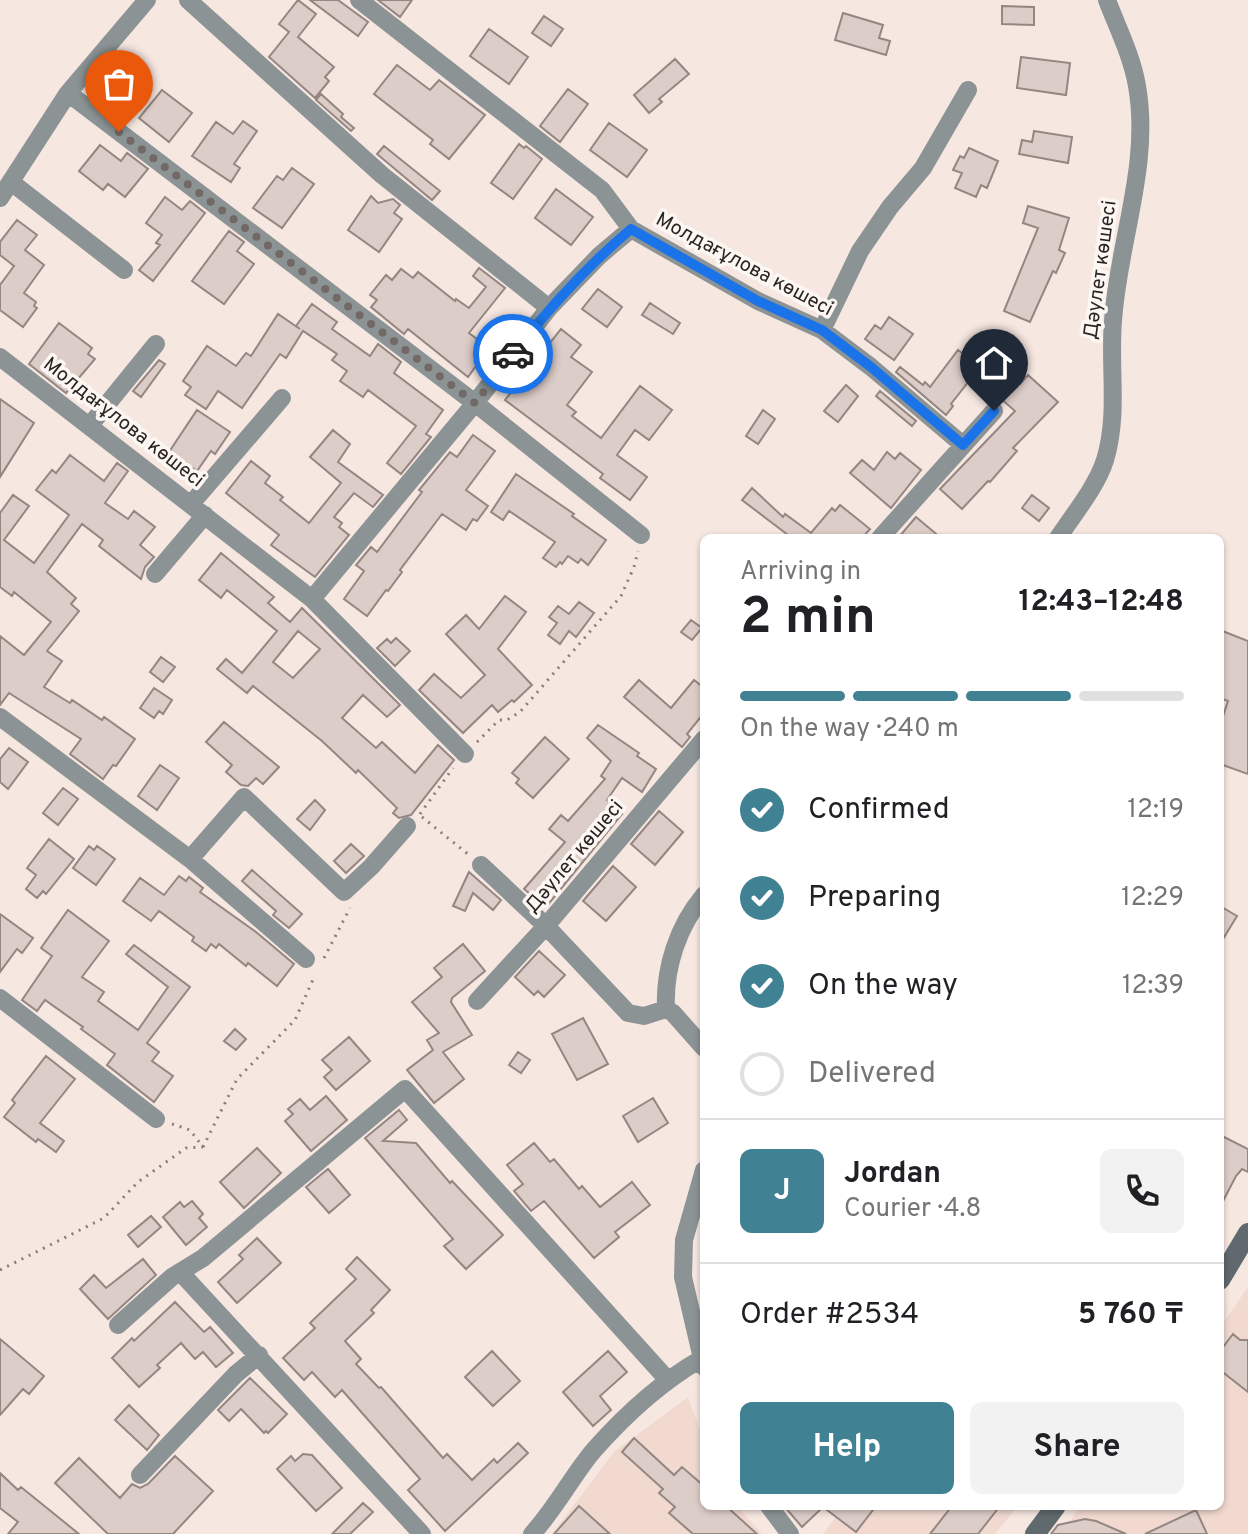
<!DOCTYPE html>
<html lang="en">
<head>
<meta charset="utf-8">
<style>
	:root { --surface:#fff; --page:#f2f2f2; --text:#202124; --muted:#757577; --line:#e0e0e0; --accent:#408194 }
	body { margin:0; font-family:Overpass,sans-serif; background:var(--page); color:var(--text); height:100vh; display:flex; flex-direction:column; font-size:30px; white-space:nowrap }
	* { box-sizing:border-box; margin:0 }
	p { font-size:26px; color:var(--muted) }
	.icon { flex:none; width:44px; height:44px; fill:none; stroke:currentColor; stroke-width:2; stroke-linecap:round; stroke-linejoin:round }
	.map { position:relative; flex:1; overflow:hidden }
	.drawer { position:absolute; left:700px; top:534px; width:524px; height:976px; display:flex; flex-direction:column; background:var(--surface); border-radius:12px; box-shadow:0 2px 6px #0004 }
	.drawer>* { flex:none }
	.pin { position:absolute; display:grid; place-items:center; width:68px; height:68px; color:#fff; margin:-82px -34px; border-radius:50% 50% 50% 0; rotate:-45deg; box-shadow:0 0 8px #0007 }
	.pin .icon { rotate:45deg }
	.courier { position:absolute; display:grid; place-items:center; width:80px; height:80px; margin:-40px; border:6px solid #1a73e8; border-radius:50%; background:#fff; color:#222; box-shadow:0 2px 10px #0007 }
	.summary em { font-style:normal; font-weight:700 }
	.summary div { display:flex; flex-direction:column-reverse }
	.summary { display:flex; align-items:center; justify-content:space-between; height:136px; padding:0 40px }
	h1 { font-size:52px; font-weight:700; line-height:60px }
	.bar { display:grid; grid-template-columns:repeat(4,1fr); gap:12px 8px; align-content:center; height:96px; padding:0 40px }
	.bar i { height:10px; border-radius:6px; background:var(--line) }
	.bar .current { background:var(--accent) }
	.bar p { grid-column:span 4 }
	.line { display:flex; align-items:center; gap:20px; padding:0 40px; border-top:2px solid var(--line) }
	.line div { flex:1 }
	.round { display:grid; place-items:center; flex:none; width:84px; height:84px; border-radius:12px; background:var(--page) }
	ol { padding:0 40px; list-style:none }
	li { display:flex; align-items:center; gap:24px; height:88px }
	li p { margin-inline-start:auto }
	li .icon { padding:8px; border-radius:50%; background:var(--accent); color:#fff; stroke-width:4 }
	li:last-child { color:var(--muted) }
	li i { width:44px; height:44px; border:4px solid var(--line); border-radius:50% }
	.cta { display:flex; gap:16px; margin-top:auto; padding:16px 40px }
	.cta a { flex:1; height:92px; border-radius:12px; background:var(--accent); color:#fff; font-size:32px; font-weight:700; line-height:92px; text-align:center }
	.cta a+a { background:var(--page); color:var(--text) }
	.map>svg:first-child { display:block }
	.built { fill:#f1d9d0 }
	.building { fill:#ddcdc8; stroke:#948681; stroke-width:2; fill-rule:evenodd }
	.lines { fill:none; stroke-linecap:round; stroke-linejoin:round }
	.path { stroke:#887d79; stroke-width:3; stroke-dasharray:2 6; stroke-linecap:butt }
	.minor { stroke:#8c9395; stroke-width:18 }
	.secondary { stroke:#60696d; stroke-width:20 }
	.done { stroke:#726865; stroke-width:8; stroke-dasharray:0 14.4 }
	.route { stroke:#1a73e8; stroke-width:10 }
	.labels { text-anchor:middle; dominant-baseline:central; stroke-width:7; stroke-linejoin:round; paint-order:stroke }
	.street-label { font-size:20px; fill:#2a2422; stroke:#fdf7f4 }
</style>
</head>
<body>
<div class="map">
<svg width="1248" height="1534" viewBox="0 0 1248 1534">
	<rect width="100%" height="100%" fill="#f7e7e1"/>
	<!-- built -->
	<path class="built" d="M1248 1287V1534H1060L1081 1506H1220V1327Z
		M688 1397 704 1441V1506H737L762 1534H552L614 1452Z
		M844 1506H1018L995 1534H823Z"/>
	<!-- building -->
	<path class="building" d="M298 0 316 14 298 37 334 67 325 77 329 81 315 98 269 57 289 32 279 24Z
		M310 0H338L368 22 358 36Z
		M378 0H412L400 17Z
		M1002 6 1034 7V25L1002 24Z
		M843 13 883 25 879 38 890 41 886 55 835 40Z
		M544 16 563 29 551 46 532 33Z
		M489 29 528 57 509 84 470 56Z
		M1021 57 1070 63 1066 95 1017 88Z
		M675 59 689 74 659 99 662 102 649 113 634 95Z
		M397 65 430 90 439 80 485 115 449 159 430 144 433 140 374 94Z
		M108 76 125 88 120 94 128 101 119 114 88 92 100 77Z
		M568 89 588 104 560 142 540 126Z
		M162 90 192 113 169 142 139 118Z
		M321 94 343 114 341 117 354 128 351 131 316 100Z
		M243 121 257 131 234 164 240 168 231 182 192 156 216 122 233 134Z
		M609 123 647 150 627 177 590 150Z
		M1034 131 1072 137 1068 163 1019 154 1022 140 1032 142Z
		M519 144 524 148 526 146 542 159 513 199 491 183Z
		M100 145 121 161 127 153 148 169 125 197 108 184 103 190 79 171Z
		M384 146 440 191 432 200 377 154Z
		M969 148 998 161 987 188 981 185 976 197 955 188 962 173 953 170 960 156 964 158Z
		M292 168 314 184 282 228 253 208 277 176 283 180Z
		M556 189 593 217 571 245 535 218Z
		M371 196 378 203 393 199 400 205 394 213 402 219 379 252 348 230Z
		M165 197 182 210 190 201 205 213 153 281 139 270 160 245 156 243 162 235 146 223Z
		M1028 206 1069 218 1059 250 1065 253 1056 273 1053 271 1030 322 1004 311 1038 228 1023 223Z
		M17 220 37 235 25 250 44 265 24 293 36 302 34 306 37 308 23 327 0 310V285L14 266 0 255V242Z
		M229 231 244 242 237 251 254 264 224 304 192 281Z
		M479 268 505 288 469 333 489 348 468 377 408 329 404 334 371 307 377 300 370 295 386 275 392 280 401 269 413 278 418 272 455 301 456 299 469 308 486 287 473 276Z
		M598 289 622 307 607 327 582 309Z
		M650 303 680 323 673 334 642 315Z
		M312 304 337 322 332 329 370 356 378 344 401 362 394 373 443 410 426 434 431 437 401 474 387 463 416 426 368 390 363 397 340 381 347 371 332 360 337 354 303 331 286 358 280 354 242 408 218 391 206 409 185 395 191 387 183 381 207 346 236 366 246 353 251 356 278 314 300 329 296 326Z
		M889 317 913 334 894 360 865 339 875 325 881 329Z
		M59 323 92 348 88 354 95 359 66 393 29 364Z
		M561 329 581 345 571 357 592 372 567 405 576 412 572 416 601 438 640 386 672 410 649 440 635 430 617 455 647 477 630 500 600 478 603 474 505 400Z
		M958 350 980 367 951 404 953 406 946 415 896 372 900 367 923 385 925 382 930 387Z
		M991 358 1020 384 1028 375 1058 402 1013 448 1017 451 990 482 988 481 962 509 940 489 1015 411 975 376Z
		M159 360 165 364 141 397 133 391Z
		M846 385 858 396 838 422 824 411Z
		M880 391 916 421 912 426 876 396Z
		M0 399 34 423 0 477Z
		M197 410 230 432 215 454 211 451 197 471 169 452Z
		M763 410 775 419 758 444 746 436Z
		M333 430 350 444 338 462 383 495 373 507 354 493 334 517 342 523 339 527 349 535 315 577 271 545 279 535 226 493 251 461 270 476 265 483 283 497 280 500 309 523 341 483 310 457Z
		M473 435 495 451 466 490 488 506 477 521 473 519 466 530 442 514 400 570 402 572 388 591 386 590 367 616 344 599 364 571 356 565 371 547 377 552 422 492 419 490 450 452 457 457Z
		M887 452 895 459 900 453 921 470 891 508 850 473 862 460 874 470Z
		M70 455 104 481 117 463 128 471 105 503 128 519 134 511 155 527 140 545 154 557 145 567 141 579 99 546 103 540 82 524 47 572 76 598 71 604 79 611 47 651 62 661 44 687 70 703 72 700 102 720 104 717 135 739 116 766 113 765 103 779 70 754 81 739 9 693 0 705V636L24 655 51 622 14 592 12 596 0 587V513L13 495 29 506 4 540 34 563 69 515 36 490 52 470 56 473Z
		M516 474 574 514 572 516 606 540 588 565 581 559 578 563 568 556 562 564 560 562 556 567 543 558 555 542 509 511 503 520 491 512Z
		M752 488 783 517 785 514 811 533 832 508 835 511 840 505 870 529 862 538H792L742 500Z
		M1032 495 1049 508 1039 521 1022 508Z
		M916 517 941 538H898Z
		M221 553 274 597 268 603 290 622 302 608 400 705 387 717 363 695 342 718 376 748 382 742 415 773 438 745 454 760 411 815 399 818 393 813 397 808 358 770 356 773 322 741 253 686 247 693 217 669 226 659 242 673 277 631 227 590 221 598 199 580ZM298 631 320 649 293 678 273 662Z
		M505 596 526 612 498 649 532 685 514 702 512 700 498 712 492 705 463 733 419 690 434 674 461 698 485 675 446 634 466 615 479 629Z
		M579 602 594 613 576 637 569 631 560 644 548 635 557 623 549 617 558 606 569 614Z
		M691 620 702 628 692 640 681 632Z
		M1220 630 1248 641V774L1220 764V725L1228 701 1220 698Z
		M396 638 410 651 395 666 377 648 387 639 391 643Z
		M161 657 175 667 163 682 150 672Z
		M639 680 671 708 694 680 704 688V713L687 734 690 737 682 747 624 697Z
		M154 688 172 700 163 714 159 711 154 718 140 708Z
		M224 722 279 767 263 784 256 778 248 786 241 785 226 772 232 765 206 742Z
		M598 725 639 753 637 756 656 769 642 792 622 778 607 800 622 814 546 907 524 889 565 842 549 829 561 815 568 821 605 779 601 776 611 761 587 738Z
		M545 737 569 759 533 798 516 783 519 779 512 773Z
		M9 748 28 762 8 789 0 782V759Z
		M160 765 179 778 157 810 138 796Z
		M63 788 78 799 58 825 43 813Z
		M315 800 325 810 310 830 297 819Z
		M659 811 683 832 655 865 631 844Z
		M49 839 74 859 46 894 43 891 37 898 26 889 36 875 27 868Z
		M351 844 364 856 346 873 334 861Z
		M89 846 94 850 97 846 115 859 96 885 73 868Z
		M613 866 636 887 606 921 583 901Z
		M252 870 302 914 289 928 273 915 276 911 242 881Z
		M469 872 501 900 493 910 473 893 465 911 453 906Z
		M179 876 186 881 189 877 203 888 200 892 256 932 294 964 277 986 248 963 246 966 219 944 216 948 211 944 206 951 192 941 194 937 159 911 151 921 123 901 140 878 164 895Z
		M1220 906 1237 916 1220 944Z
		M68 910 109 941 82 977 104 992 98 1001 138 1030 168 987 126 954 134 945 190 987 147 1043 159 1052 152 1061 173 1076 154 1102 107 1065 115 1054 81 1029 83 1027 45 1000 37 1011 22 1000 52 956 41 948Z
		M0 914 33 938 22 953 17 949 0 972Z
		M463 944 485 971 452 998 451 1002 472 1035 443 1052 464 1079 434 1103 407 1070 433 1050 427 1040 439 1033 412 1002 442 977 434 968Z
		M539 951 565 975 544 997 538 991 534 995 515 977Z
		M583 1018 608 1064 577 1080 552 1034Z
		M235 1029 246 1039 236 1050 224 1041Z
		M349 1037 370 1061 336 1090 324 1077 332 1070 322 1060Z
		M518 1052 530 1060 521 1073 509 1065Z
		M46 1056 75 1079 40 1123 64 1141 56 1152 38 1139 36 1142 4 1117 15 1103 12 1100Z
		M326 1096 347 1120 311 1151 285 1121 293 1114 288 1109 300 1099 310 1110Z
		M653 1098 668 1123 638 1142 623 1116Z
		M399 1110 407 1120 383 1141 416 1143 450 1183 452 1181 503 1235 466 1269 444 1246 453 1239 365 1138Z
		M1220 1135 1248 1149V1172L1242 1169 1236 1176 1220 1207Z
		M534 1143 550 1162 554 1159 579 1189 582 1186 600 1207 632 1182 650 1205 615 1232 619 1237 594 1258 544 1201 531 1211 514 1191 523 1184 507 1165Z
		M257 1148 281 1173 244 1208 220 1182Z
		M328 1169 350 1195 329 1213 306 1187Z
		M192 1201 203 1214 199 1218 207 1227 186 1245 163 1217 180 1202 184 1207Z
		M151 1216 161 1227 138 1247 128 1235Z
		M257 1238 281 1263 237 1303 218 1282 243 1259 239 1255Z
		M357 1257 390 1290 371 1310 374 1313 345 1341 361 1359 356 1364 379 1388 381 1387 443 1458 447 1454 472 1480 494 1459 497 1463 518 1443 528 1453 445 1531 408 1490 420 1479 342 1390 335 1397 312 1372 304 1380 283 1358 315 1328 310 1323 356 1279 346 1269Z
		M143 1259 156 1275 108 1319 80 1289 94 1275 106 1288Z
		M175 1302 204 1332 210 1327 233 1353 216 1367 203 1352 195 1359 181 1343 157 1365 160 1368 139 1387 112 1358 132 1338 134 1341Z
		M1233 1334 1240 1340H1248V1392L1220 1370V1351Z
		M0 1339 44 1376 29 1394 23 1389 0 1415Z
		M492 1351 520 1381 493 1406 465 1377Z
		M608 1351 627 1372 600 1396 611 1410 593 1426 563 1392Z
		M250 1378 287 1414 268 1433 266 1431 264 1433 241 1409 229 1421 218 1410Z
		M129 1405 159 1435 147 1450 115 1420Z
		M634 1438 674 1475 682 1467 704 1486V1506H726L757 1534H693L669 1513 675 1507 659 1493 663 1489 622 1452Z
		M303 1454 312 1455 342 1488 316 1511 277 1469 291 1456 295 1461Z
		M175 1456 213 1491 173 1534H108L55 1483 79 1458 120 1498 132 1484 140 1488 148 1484Z
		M0 1473 18 1490 21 1487 79 1534H8L18 1522 0 1508Z
		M363 1503 373 1512 350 1534H332Z
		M579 1506 610 1534H554Z
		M784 1506H876L856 1532 823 1507 802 1527Z
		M952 1506H1000L978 1534H930Z
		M1196 1510 1207 1534H1145Z
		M1085 1519 1096 1521 1126 1534H1051L1058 1525Z"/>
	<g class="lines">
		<!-- path -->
		<path class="path" d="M477 742 499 720H507L520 712 621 596 634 567 638 551
			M420 814 453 768
			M422 817 469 855
			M324 958 350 908
			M172 1124 190 1130 203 1147
			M203 1147 237 1079 295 1020 315 975
			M0 1270 104 1218 138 1182 186 1148 203 1147"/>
		<!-- minor -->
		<path class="minor" d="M188 0 382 175 549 308
			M359 0 602 190 631 229 758 301 822 330 871 367 963 445
			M68 93 475 403 641 535
			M11 182 124 270
			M0 198 68 93 147 0
			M822 330 860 251 890 207 923 168 968 90
			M0 357 312 599 465 754
			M91 424 156 344
			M191 504 282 398
			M880 538 994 411
			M1058 538C1073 515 1097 486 1105 460 1119 414 1109 368 1113 321 1118 243 1151 165 1137 86 1132 56 1118 29 1107 0
			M155 574 205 515
			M312 599 475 403 549 308 599 256 631 229
			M0 717 190 859 306 959
			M190 859 244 797 344 892 371 867 407 826
			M481 865 546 926 628 1013 644 1016 666 1009 673 1013 704 1048
			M0 998 156 1119
			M477 1001 546 926 704 739
			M666 1009C664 968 678 926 704 895
			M704 1170 684 1240 683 1277 704 1367
			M181 1273 422 1534
			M118 1325 172 1277 203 1258 405 1089 667 1379
			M140 1475 236 1374 259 1355
			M769 1506 790 1534
			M532 1534C556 1508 572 1476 594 1450 625 1415 661 1382 701 1359"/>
		<!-- secondary -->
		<path class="secondary" d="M1220 1280 1248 1233
			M1035 1534 1056 1506"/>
	</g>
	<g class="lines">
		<!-- done -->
		<path class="done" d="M119 132 475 403 513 354"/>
		<!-- route -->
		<path class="route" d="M513 354C549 308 586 267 631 229L758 301 822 330 871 367 963 445 994 411"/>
	</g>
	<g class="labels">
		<!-- street labels -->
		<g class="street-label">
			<text transform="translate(744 265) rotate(28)">Молдағұлова көшесі</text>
			<text transform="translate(1101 270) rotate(-82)">Дәулет көшесі</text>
			<text transform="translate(123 423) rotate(38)">Молдағұлова көшесі</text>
			<text transform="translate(575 857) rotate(-50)">Дәулет көшесі</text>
		</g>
	</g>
</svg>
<div class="pin" style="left:119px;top:132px;background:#ea580c"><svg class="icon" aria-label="bag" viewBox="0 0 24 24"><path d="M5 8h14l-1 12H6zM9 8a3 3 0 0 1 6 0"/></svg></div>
<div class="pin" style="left:994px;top:411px;background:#1f2937"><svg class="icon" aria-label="home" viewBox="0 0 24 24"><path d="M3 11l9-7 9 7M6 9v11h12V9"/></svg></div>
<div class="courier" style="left:513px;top:354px"><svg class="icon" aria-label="car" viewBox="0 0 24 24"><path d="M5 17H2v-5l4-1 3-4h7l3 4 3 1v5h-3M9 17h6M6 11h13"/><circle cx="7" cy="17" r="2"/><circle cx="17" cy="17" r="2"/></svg></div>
<section class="drawer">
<div class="summary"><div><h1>2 min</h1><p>Arriving in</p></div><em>12:43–12:48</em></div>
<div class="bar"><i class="current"></i><i class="current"></i><i class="current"></i><i></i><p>On the way · 240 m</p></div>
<ol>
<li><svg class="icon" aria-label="check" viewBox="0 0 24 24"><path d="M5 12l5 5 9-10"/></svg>Confirmed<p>12:19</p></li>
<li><svg class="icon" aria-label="check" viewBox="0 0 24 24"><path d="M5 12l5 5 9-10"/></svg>Preparing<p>12:29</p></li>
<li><svg class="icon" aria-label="check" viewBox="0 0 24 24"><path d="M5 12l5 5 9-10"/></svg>On the way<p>12:39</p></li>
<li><i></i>Delivered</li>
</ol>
<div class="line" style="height:144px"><b class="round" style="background:var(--accent);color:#fff">J</b><div><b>Jordan</b><p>Courier · 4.8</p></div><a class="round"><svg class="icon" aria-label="phone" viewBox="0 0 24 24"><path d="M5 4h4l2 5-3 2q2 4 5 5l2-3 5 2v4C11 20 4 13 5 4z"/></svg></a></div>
<div class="line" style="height:104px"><div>Order #2534</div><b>5 760 ₸</b></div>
<div class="cta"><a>Help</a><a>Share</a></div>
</section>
</div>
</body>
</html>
